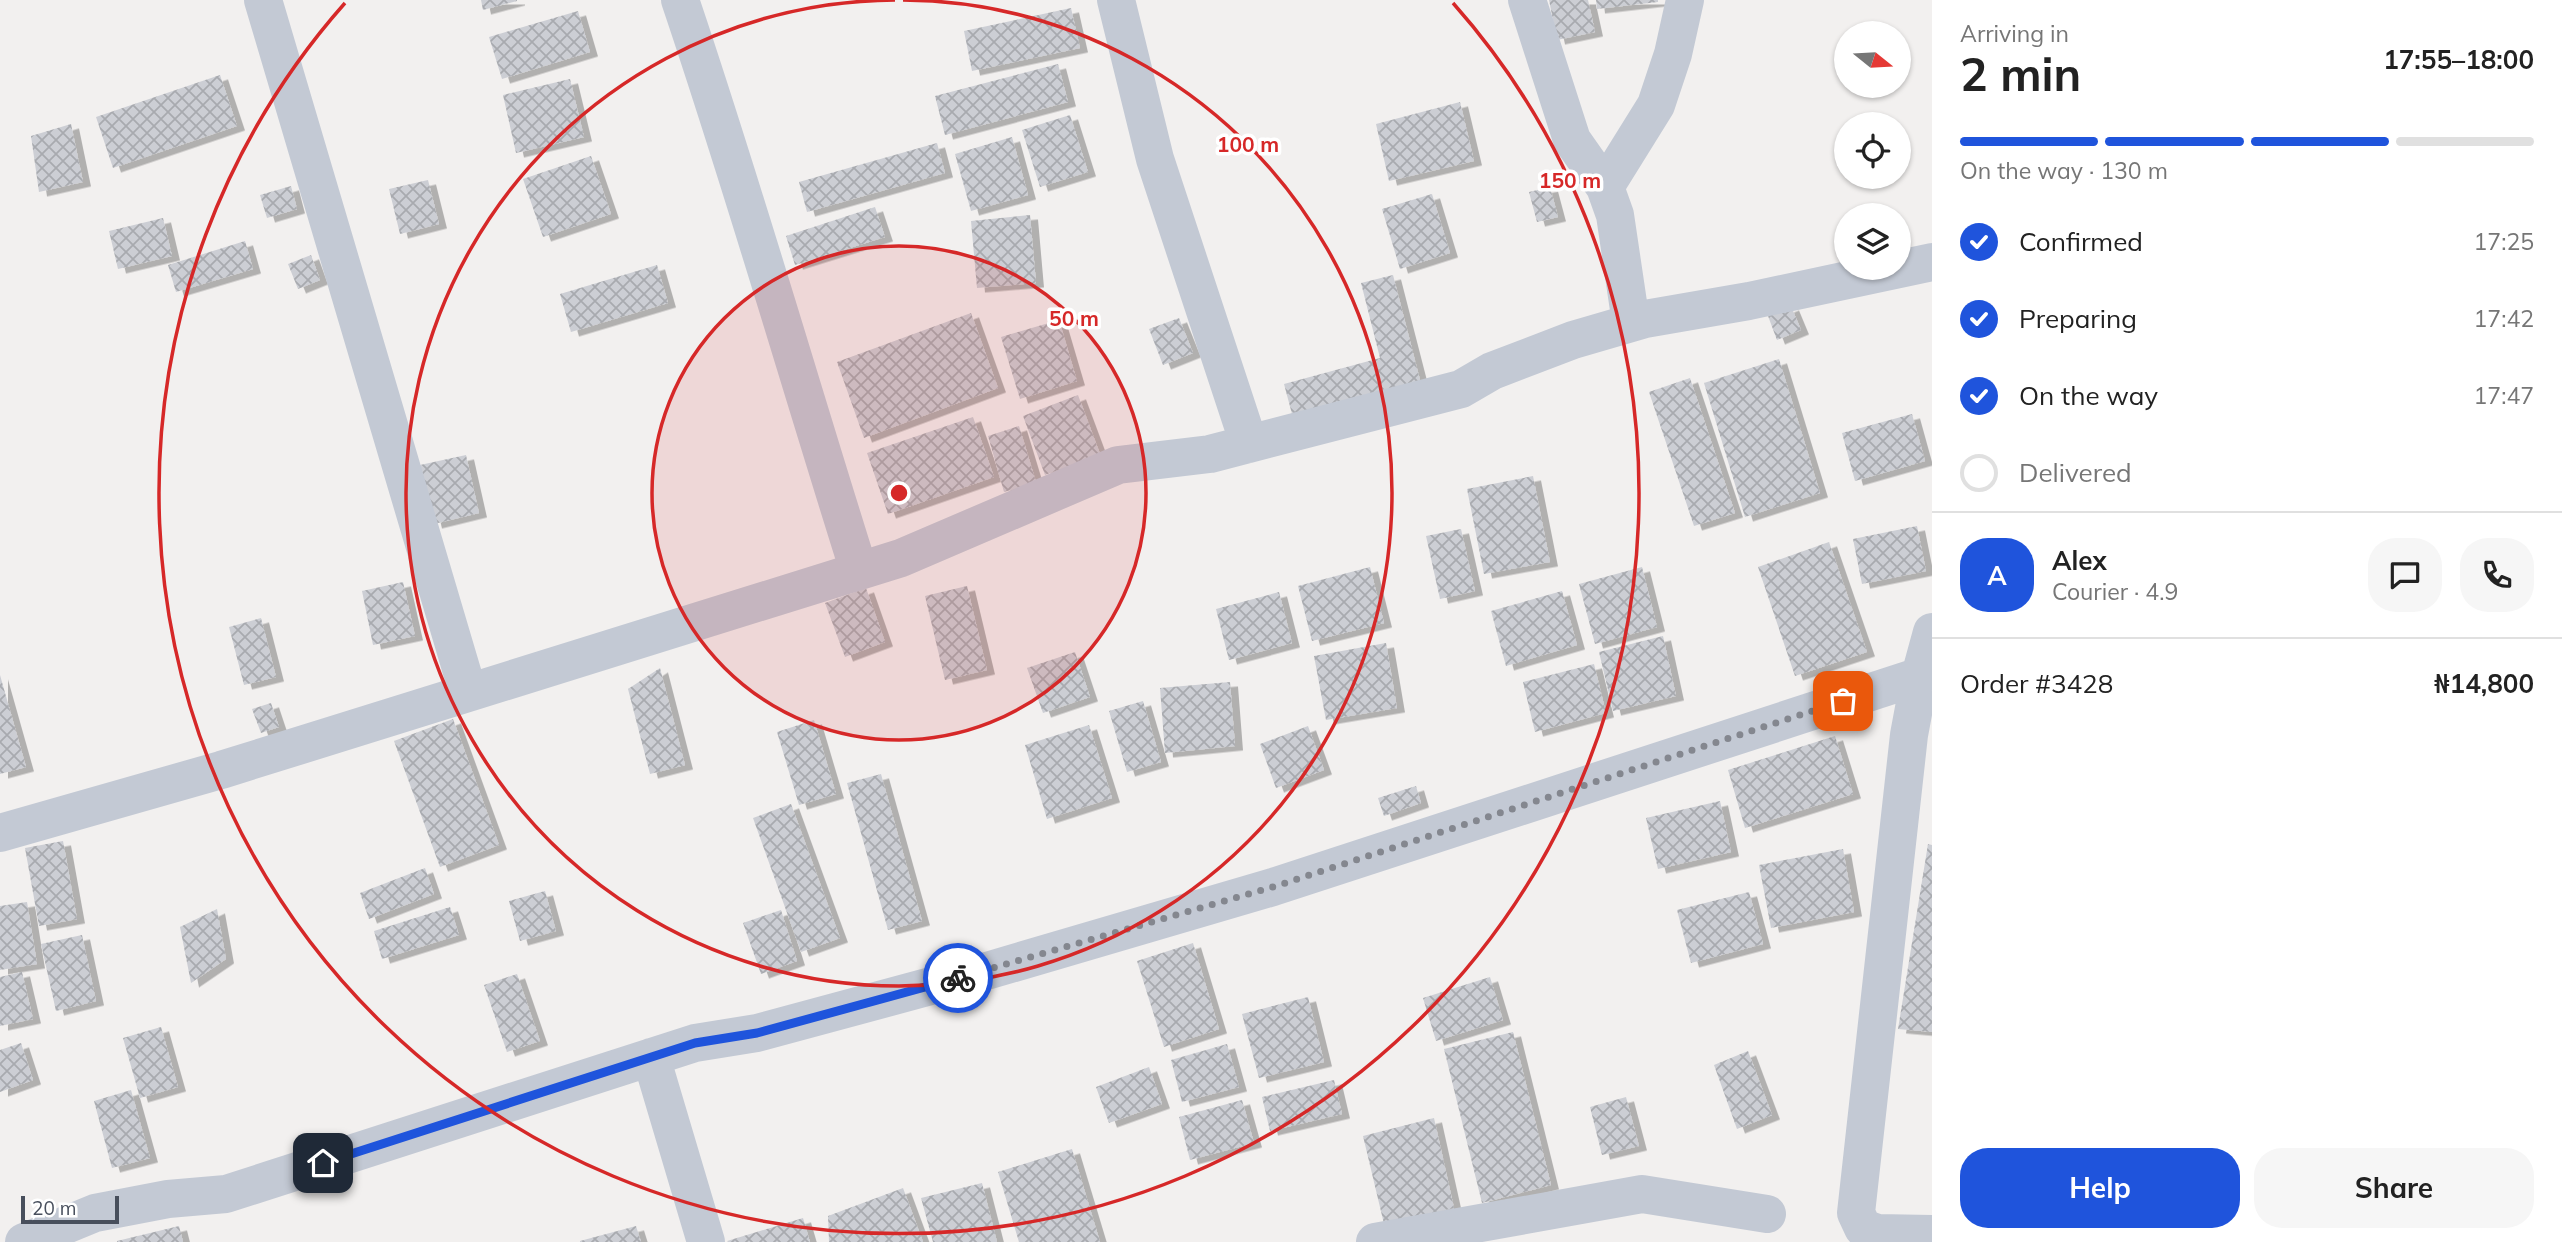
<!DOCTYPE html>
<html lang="en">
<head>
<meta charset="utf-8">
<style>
	:root { --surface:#fff; --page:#f6f6f6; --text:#222; --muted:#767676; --line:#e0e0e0; --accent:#1f54dc }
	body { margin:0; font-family:Mulish,sans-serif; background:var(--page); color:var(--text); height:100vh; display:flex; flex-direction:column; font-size:26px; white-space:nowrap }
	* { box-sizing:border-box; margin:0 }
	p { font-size:23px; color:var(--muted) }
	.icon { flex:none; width:38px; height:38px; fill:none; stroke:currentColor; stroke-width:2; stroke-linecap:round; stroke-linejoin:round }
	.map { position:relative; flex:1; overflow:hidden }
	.sheet { display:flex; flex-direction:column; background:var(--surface); width:630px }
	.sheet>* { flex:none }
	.needle { width:46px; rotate:108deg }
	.buttons { position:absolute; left:1834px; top:21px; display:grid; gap:14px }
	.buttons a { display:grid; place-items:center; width:77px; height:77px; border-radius:50%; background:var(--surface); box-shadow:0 2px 5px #0004; font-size:35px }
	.scale { position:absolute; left:21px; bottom:18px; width:98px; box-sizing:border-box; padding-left:7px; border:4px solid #484f5c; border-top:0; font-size:19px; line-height:24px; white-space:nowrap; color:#484f5c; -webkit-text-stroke:5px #fff; paint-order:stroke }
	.pin { position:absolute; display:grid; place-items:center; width:60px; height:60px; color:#fff; margin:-30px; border-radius:14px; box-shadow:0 4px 10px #0006 }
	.courier { position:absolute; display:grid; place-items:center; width:70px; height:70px; margin:-35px; border:5px solid #1f54dc; border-radius:50%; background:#fff; color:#222; box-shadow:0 2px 9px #0007 }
	.head em { font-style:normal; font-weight:700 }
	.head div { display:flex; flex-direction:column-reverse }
	.head { display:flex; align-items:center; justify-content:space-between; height:119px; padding:0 28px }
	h1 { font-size:46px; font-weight:700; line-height:52px }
	.bar { display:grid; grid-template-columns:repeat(4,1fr); gap:10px 7px; align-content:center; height:84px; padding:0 28px }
	.bar i { height:9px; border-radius:5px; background:var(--line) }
	.bar .active { background:var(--accent) }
	.bar p { grid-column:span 4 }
	.line { display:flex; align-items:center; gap:18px; padding:0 28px; border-top:2px solid var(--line) }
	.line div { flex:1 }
	.round { display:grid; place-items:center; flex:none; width:74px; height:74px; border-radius:28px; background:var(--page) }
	ol { padding:0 28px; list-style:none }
	li { display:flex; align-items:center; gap:21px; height:77px }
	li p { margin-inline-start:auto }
	li .icon { padding:7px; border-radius:50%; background:var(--accent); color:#fff; stroke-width:4 }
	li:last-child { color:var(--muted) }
	li i { width:38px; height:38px; border:4px solid var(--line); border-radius:50% }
	.cta { display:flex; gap:14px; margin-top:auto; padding:14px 28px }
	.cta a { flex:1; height:80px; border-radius:28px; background:var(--accent); color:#fff; font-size:28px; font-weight:700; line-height:80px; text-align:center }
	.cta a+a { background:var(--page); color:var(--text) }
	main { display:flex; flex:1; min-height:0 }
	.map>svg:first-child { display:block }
	.building { fill:url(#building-cross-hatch); filter:url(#shadow) }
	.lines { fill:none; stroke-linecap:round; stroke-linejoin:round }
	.minor { stroke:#c3c9d4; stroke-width:38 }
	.done { stroke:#84878f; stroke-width:7; stroke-dasharray:0 12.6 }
	.route { stroke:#1f54dc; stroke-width:9 }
	.ring { fill:none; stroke:#d62828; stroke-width:3.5 }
	.centre { fill:#d62828; stroke:#fff; stroke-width:3.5 }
	.ring-label { font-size:21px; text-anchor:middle; font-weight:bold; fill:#d62828; stroke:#fff; stroke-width:7; stroke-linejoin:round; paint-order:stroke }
</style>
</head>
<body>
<main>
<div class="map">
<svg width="1932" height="1242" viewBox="0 0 1932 1242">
	<defs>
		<pattern id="building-cross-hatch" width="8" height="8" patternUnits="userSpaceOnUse" patternTransform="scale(1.75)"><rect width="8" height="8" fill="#ccced4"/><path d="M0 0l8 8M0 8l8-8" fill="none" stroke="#a8aaaf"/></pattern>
		<filter id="shadow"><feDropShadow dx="8" dy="4.5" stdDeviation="0" flood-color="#0004"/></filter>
	</defs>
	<rect width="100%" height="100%" fill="#f2f0ef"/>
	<!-- building -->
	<path class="building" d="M481 0H517V1L483 10Z
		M1549 0H1588L1595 32 1557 40Z
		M1596 0H1658V2L1597 9Z
		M1071 8 1080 48 972 71 964 31Z
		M578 11 590 52 502 79 489 37Z
		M1058 64 1068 102 945 135 935 96Z
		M220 75 237 126 113 168 96 117Z
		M570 79 584 137 516 153 503 95Z
		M1460 102 1474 161 1389 181 1376 124Z
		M1070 115 1088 172 1040 187 1022 130Z
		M71 124 83 182 39 192 31 136Z
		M1012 137 1028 195 971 211 955 154Z
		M937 143 945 173 807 212 799 182Z
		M591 156 611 214 543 237 523 179Z
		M428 180 439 224 400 234 389 189Z
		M291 186 297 209 267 218 260 195Z
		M1550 187 1558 217 1537 222 1529 192Z
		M1432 194 1450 253 1400 269 1382 209Z
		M875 207 885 237 795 265 786 236Z
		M1030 215 1036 283 977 288 971 221Z
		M163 218 172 256 118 269 109 231Z
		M245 241 253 269 176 292 168 265Z
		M311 255 320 280 298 289 288 264Z
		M657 265 668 303 571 332 560 294Z
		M1393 275 1420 380 1292 414 1284 384 1380 358 1361 283Z
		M1791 306 1801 330 1777 340 1768 316Z
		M971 313 998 388 864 438 837 362Z
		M1179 318 1193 353 1163 365 1149 329Z
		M1059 320 1077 381 1020 399 1001 337Z
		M1779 359 1820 493 1745 517 1704 383Z
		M1690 378 1735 513 1694 526 1649 392Z
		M1078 395 1100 454 1045 475 1023 416Z
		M1912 414 1925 461 1855 481 1842 433Z
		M973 417 994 477 888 514 867 453Z
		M1019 426 1036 482 1004 492 988 436Z
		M466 455 479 513 434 524 420 465Z
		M1533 476 1550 562 1484 574 1467 489Z
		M1917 526 1926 571 1862 584 1853 539Z
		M1461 529 1475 591 1440 599 1426 536Z
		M1829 542 1867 652 1795 676 1758 567Z
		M1370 567 1384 623 1312 641 1298 586Z
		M1642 567 1657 627 1595 644 1579 584Z
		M403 582 415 636 373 645 362 591Z
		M967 586 987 670 945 680 925 596Z
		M866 588 885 642 845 657 825 603Z
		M1562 591 1577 645 1506 666 1491 611Z
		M1279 592 1292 643 1229 660 1216 609Z
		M261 618 276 677 244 685 229 627Z
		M1663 636 1676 696 1613 711 1599 652Z
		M1386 643 1397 708 1326 720 1314 656Z
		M1075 652 1090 697 1043 713 1027 668Z
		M1594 664 1606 713 1535 732 1523 682Z
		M660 668 685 765 650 774 628 689Z
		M0 675 26 767 0 774Z
		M1230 682 1235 746 1165 753 1160 688Z
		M1143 701 1161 762 1127 772 1109 711Z
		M271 703 279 727 261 733 252 709Z
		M453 719 499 845 440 867 394 741Z
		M814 720 836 794 799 805 777 732Z
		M1089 725 1112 798 1047 819 1025 745Z
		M1308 726 1324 770 1276 788 1260 744Z
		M1835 736 1853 794 1745 828 1728 770Z
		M881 774 922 921 888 930 847 783Z
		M1416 786 1421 803 1384 816 1378 798Z
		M1720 801 1731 852 1658 869 1646 818Z
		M791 804 840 938 801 952 753 818Z
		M63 841 77 919 39 926 25 848Z
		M1928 844 1932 845V1032L1898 1029Z
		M1843 849 1854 912 1771 928 1759 865Z
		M425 868 434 894 369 919 360 893Z
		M545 891 556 931 520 941 509 901Z
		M1749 892 1763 944 1691 963 1677 910Z
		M27 902 37 964 0 970V906Z
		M450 907 459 935 382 959 374 931Z
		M217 909 226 959 191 983 180 927Z
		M781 910 797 961 761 974 743 923Z
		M82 935 96 1001 56 1011 41 944Z
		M1193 943 1219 1029 1164 1047 1137 961Z
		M22 972 33 1019 0 1026V977Z
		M517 974 540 1041 507 1052 484 985Z
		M1490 977 1503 1020 1436 1041 1423 998Z
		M1308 997 1324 1062 1259 1078 1242 1014Z
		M161 1027 178 1087 140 1098 123 1038Z
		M1513 1032 1551 1185 1482 1203 1444 1049Z
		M21 1043 33 1080 0 1092V1050Z
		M1227 1044 1239 1087 1182 1102 1171 1060Z
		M1748 1051 1772 1115 1737 1129 1714 1065Z
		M1149 1067 1162 1104 1109 1123 1096 1087Z
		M1334 1080 1342 1114 1270 1131 1262 1097Z
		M131 1090 150 1158 112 1168 94 1101Z
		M1626 1097 1639 1146 1602 1155 1590 1107Z
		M1242 1100 1254 1143 1190 1160 1179 1117Z
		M1434 1118 1454 1208 1384 1224 1363 1136Z
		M1072 1149 1100 1242H1019L998 1172Z
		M982 1183 997 1242H933L921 1198Z
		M903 1188 923 1242H829L828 1216Z
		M803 1218 810 1242H728L727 1241Z
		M179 1226 183 1242H117V1241Z
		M636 1226 641 1242H580V1241Z"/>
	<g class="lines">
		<!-- minor -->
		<path class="minor" d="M263 0 468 692
			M680 0C744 189 799 381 859 571
			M1116 0 1155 159 1249 444
			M1527 0 1572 140 1605 187 1615 215 1631 323
			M1605 187 1656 105 1673 54 1685 0
			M1932 632 1920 676 1909 735 1856 1213 1863 1228 1877 1233 1932 1234
			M0 833 221 770 901 558 1118 465 1210 454 1461 389 1492 371 1573 340 1645 319 1749 301 1932 262
			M651 1057 706 1242
			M24 1242 95 1213 168 1199 226 1194 695 1043 757 1033 990 970 1273 887 1920 676
			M1375 1242 1642 1194 1767 1214"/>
	</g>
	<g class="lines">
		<!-- done -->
		<path class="done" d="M958 978 1273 887 1843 701"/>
		<!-- route -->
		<path class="route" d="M323 1163 695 1043 757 1033 958 978"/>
	</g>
	<!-- distance rings -->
	<circle cx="899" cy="493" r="247" fill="#d62828" fill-opacity=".12"/>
	<g class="ring">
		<circle cx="899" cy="493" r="247"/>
		<path d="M903 0A493 493 0 1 1 895 0"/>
		<path d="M1453 3A740 740 0 1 1 345 3"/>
	</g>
	<circle cx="899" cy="493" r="10" class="centre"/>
	<g class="ring-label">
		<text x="1248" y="152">100 m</text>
		<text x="1570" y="188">150 m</text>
		<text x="1074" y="326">50 m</text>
	</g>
</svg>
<div class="buttons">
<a><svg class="needle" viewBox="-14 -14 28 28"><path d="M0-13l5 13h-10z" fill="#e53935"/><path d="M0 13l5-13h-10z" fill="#767676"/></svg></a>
<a><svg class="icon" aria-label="locate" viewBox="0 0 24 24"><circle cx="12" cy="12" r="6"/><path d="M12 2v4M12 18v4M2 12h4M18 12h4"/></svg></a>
<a><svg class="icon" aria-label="layers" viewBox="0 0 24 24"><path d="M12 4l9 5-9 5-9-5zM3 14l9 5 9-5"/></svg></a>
</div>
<div class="scale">20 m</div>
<div class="pin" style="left:1843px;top:701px;background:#ea580c"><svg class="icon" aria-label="bag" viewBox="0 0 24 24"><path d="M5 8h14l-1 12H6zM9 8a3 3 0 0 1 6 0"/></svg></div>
<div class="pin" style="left:323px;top:1163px;background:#1f2937"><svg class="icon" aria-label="home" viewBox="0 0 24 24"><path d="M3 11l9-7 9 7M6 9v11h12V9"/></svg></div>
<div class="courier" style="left:958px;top:978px"><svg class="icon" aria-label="bike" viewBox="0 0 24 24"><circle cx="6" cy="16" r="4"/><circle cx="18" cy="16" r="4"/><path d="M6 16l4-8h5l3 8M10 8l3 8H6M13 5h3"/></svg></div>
</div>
<section class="sheet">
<div class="head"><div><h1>2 min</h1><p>Arriving in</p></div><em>17:55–18:00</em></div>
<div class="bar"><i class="active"></i><i class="active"></i><i class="active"></i><i></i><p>On the way · 130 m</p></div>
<ol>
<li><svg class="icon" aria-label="check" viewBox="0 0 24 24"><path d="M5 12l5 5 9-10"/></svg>Confirmed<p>17:25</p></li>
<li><svg class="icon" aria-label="check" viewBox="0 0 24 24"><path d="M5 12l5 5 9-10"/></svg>Preparing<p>17:42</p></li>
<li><svg class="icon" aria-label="check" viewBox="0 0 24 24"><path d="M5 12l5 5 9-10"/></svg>On the way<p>17:47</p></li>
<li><i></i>Delivered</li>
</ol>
<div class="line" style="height:126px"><b class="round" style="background:var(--accent);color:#fff">A</b><div><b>Alex</b><p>Courier · 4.9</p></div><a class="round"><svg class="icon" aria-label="chat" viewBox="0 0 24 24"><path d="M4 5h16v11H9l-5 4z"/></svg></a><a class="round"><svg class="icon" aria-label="phone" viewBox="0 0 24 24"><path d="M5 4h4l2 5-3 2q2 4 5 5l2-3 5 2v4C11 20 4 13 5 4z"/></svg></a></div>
<div class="line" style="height:91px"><div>Order #3428</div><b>₦14,800</b></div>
<div class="cta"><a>Help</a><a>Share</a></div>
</section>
</main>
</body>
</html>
